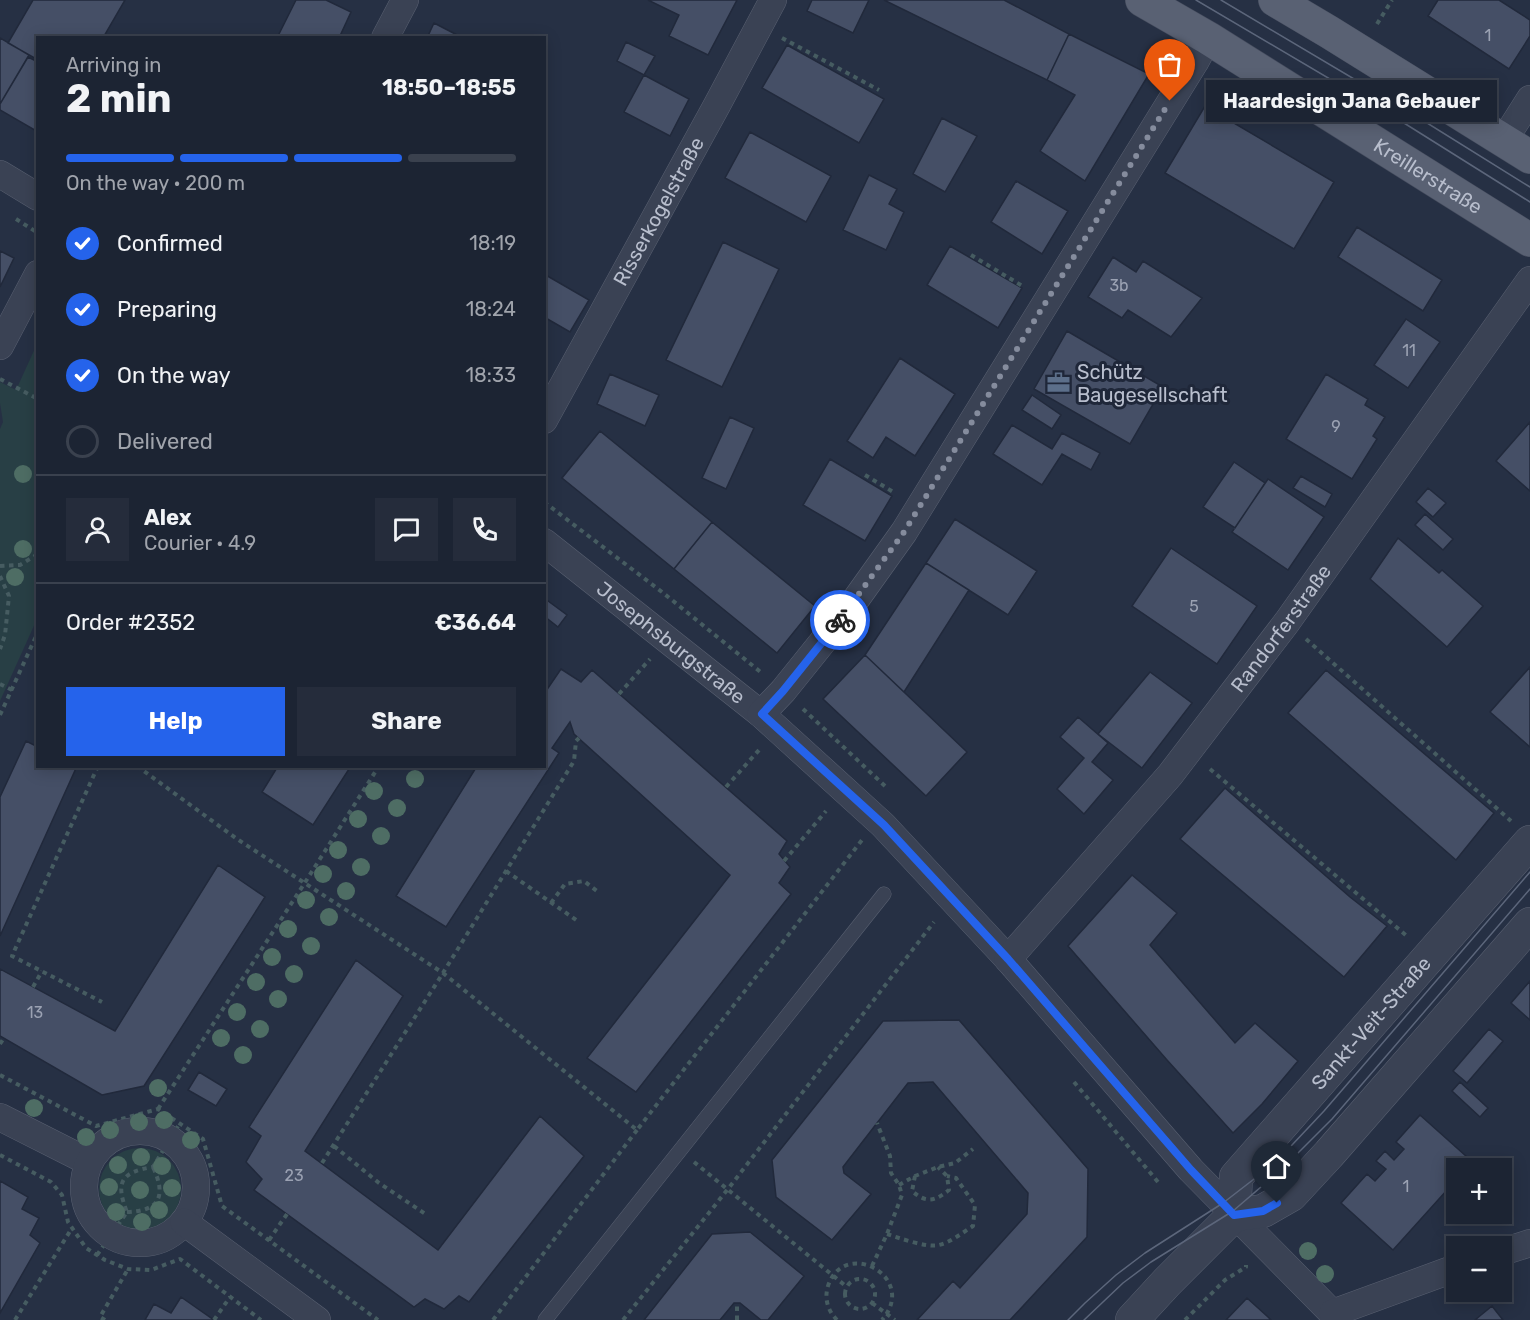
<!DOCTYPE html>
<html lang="en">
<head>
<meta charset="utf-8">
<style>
	:root { --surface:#1c2433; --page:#252c3b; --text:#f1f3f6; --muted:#a0a4ac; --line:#3a414e; --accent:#2563eb }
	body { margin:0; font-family:Rubik,sans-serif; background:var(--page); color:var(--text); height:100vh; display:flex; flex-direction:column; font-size:22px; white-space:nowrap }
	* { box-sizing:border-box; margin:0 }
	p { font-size:20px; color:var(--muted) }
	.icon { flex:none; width:33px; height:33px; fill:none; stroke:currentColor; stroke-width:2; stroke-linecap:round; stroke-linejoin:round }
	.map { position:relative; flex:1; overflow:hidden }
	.details { position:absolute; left:36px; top:36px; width:510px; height:732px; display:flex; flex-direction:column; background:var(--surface); border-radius:0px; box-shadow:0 3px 15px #0003,0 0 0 2px var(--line) }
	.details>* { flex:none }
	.tools { position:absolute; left:1446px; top:1158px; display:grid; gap:12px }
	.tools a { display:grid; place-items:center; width:66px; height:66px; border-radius:0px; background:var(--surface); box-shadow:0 3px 15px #0003,0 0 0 2px var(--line); font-size:30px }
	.pin { position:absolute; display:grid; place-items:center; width:51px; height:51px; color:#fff; margin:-62px -26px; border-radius:50% 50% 50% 0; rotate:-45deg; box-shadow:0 0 6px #0007 }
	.pin .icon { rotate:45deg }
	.courier { position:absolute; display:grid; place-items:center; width:60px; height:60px; margin:-30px; border:4px solid #2563eb; border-radius:50%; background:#fff; color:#222; box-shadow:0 2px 8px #0007 }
	.bubble { position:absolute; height:42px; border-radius:0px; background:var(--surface); box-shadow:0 3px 15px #0003,0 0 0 2px var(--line); font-size:20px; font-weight:700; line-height:42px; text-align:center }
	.headline em { font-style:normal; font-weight:700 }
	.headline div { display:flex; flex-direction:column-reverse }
	.headline { display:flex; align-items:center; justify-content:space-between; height:102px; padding:0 30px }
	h1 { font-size:39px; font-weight:700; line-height:45px }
	.bar { display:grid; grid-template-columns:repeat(4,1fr); gap:9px 6px; align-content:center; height:72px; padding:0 30px }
	.bar i { height:8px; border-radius:4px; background:var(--line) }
	.bar .active { background:var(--accent) }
	.bar p { grid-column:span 4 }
	.line { display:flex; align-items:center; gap:15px; padding:0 30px; border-top:2px solid var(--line) }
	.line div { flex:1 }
	.round { display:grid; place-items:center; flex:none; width:63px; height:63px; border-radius:0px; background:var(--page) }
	ol { padding:0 30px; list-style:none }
	li { display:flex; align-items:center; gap:18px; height:66px }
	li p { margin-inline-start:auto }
	li .icon { padding:6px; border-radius:50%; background:var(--accent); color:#fff; stroke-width:4 }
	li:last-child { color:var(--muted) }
	li i { width:33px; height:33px; border:3px solid var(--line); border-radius:50% }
	.primary-button { display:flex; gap:12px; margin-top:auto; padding:12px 30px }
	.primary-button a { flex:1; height:69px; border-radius:0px; background:var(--accent); color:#fff; font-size:24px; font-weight:700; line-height:69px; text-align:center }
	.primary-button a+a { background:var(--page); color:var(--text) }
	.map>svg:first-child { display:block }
	.green { fill:#283f45 }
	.building { fill:#454f66; stroke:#21293b; stroke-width:1.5 }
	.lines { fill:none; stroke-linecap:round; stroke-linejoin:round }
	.service-casing { stroke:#596071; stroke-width:15 }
	.minor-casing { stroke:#596071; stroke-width:28 }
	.tertiary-casing { stroke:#596071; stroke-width:34 }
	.primary-casing { stroke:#444b5d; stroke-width:34 }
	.path { stroke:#465c61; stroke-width:4; stroke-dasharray:4.5 4.5; stroke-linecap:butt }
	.service { stroke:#3a4254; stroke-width:14 }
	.minor { stroke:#3a4254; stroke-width:27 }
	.tertiary { stroke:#3a4254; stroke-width:33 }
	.primary { stroke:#596173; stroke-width:33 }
	.tram { stroke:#5c667b; stroke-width:1.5 }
	.tree { fill:#4e6d64 }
	.done { stroke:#858c9d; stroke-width:6; stroke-dasharray:0 10.8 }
	.route { stroke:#2563eb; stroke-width:8 }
	.labels { text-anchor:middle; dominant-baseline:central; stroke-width:6; stroke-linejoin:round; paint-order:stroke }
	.number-label { font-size:16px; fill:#9ba2b3 }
	.street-label { font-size:20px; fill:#b8becd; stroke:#1f2739 }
	.poi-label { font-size:20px; fill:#b8becd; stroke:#1f2739; text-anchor:start }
</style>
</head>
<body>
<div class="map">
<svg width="1530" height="1320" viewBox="0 0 1530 1320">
	<rect width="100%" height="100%" fill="#263044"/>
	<!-- green -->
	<path class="green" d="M37 344V619L0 701V429L3 422 0 403V382L16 390Z
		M99 1189a41 41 0 1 1 82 0a41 41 0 1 1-82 0Z"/>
	<!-- building -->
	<path class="building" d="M33 0H125L103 38H38V60L8 43Z
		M296 0H326L351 12 339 38H281L278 36Z
		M648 0H737L708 55 669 36 679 15Z
		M812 0H869L853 33 807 11Z
		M884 0H1004L1069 34 1047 80Z
		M1438 0H1499L1530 20V36L1509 69 1428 16Z
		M434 23 463 38H427Z
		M1069 34 1149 74 1085 181 1040 151 1075 95 1047 80Z
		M0 38 29 55 0 104Z
		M626 42 655 56 644 75 617 61Z
		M787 45 884 99 859 143 762 88Z
		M28 57 38 62V132L0 110V104Z
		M644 75 689 99 670 136 624 112Z
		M1205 106 1334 182 1294 249 1165 173Z
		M942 118 977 136 945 192 913 174Z
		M750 132 831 176 806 222 725 178Z
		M869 175 897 189 889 204 904 212 886 250 843 230Z
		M1016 181 1068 211 1042 254 991 222Z
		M1357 227 1442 280 1423 311 1338 257Z
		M723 242 779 269 722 387 666 360Z
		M950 246 1022 288 998 328 927 285Z
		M0 251 14 258 0 287Z
		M1113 257 1136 272 1143 261 1202 298 1171 337 1128 310 1122 318 1088 297Z
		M544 274 589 300 570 332 544 317Z
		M1406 319 1440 342 1408 388 1374 365Z
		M1067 331 1163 387 1130 444 1034 389Z
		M900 358 955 394 915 456 886 437 873 458 847 441Z
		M610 374 659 395 645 426 597 404Z
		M1326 374 1368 399 1365 405 1385 417 1373 436 1377 439 1352 479 1286 439Z
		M1032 395 1061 415 1052 429 1022 410Z
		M730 417 754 428 726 489 702 478Z
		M1530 422V491L1496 461Z
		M1012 425 1052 449 1062 433 1100 453 1091 470 1062 454 1042 485 993 454Z
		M600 431 712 522 674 569 562 478Z
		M830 459 892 496 865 541 803 505Z
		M1234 462 1265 483 1235 528 1203 507Z
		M1301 476 1332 494 1325 507 1293 488Z
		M1268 479 1324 517 1288 570 1232 532Z
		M1428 488 1446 503 1433 517 1416 502Z
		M1425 514 1453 539 1443 550 1415 525Z
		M955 519 1037 571 1008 615 926 563Z
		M712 522 815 606 777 653 674 569Z
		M1398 538 1439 573 1442 570 1483 606 1447 647 1370 579Z
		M1171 548 1257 606 1217 664 1132 606Z
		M926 563 969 590 904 692 865 655Z
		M544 598 567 615 558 627 544 616Z
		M865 655 967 752 926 796 823 699Z
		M1530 667V747L1490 712Z
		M561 669 581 682 592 670 787 841 779 854 790 867 779 883 791 894 636 1092 587 1058 730 875 574 734 570 722 552 748 559 753 446 927 396 896 477 766H544V690L546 691Z
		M1326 670 1494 813 1456 860 1288 713Z
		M1150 672 1192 703 1142 768 1098 734Z
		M1078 717 1108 743 1092 762 1113 780 1084 814 1057 789 1084 758 1060 737Z
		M26 741 38 747V766H77L0 936V797Z
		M278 766H351L313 825 262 792Z
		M1225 788 1350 897 1387 926 1344 977 1180 839Z
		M218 865 265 897 144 1086 102 1095 0 1036V969L115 1031Z
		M1132 875 1177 913 1150 945 1235 1043 1255 1023 1298 1061 1262 1104 1233 1133 1167 1060 1068 946Z
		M356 960 403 996 305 1151 438 1250 540 1116 584 1156 469 1302 459 1296 444 1309 425 1299 414 1307 254 1190 262 1179 246 1162 261 1136 249 1127Z
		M1530 981V1020L1511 1003Z
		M959 1020 1088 1169 1087 1237 1010 1320H917L953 1281 960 1288 1027 1214 1028 1193 933 1082 908 1083 843 1167 844 1173 871 1194 832 1240 776 1197 772 1160 883 1021Z
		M1489 1029 1503 1041 1467 1083 1453 1071Z
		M199 1072 227 1089 216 1106 188 1090Z
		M1460 1082 1488 1108 1480 1117 1452 1091Z
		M1420 1115 1467 1157 1455 1170 1456 1171V1195L1455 1197 1447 1190 1393 1250 1341 1203 1367 1174 1375 1181 1386 1169 1376 1161 1385 1151 1394 1160 1404 1149 1396 1142Z
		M0 1181 28 1197 22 1209 39 1218 30 1235 40 1243 0 1313Z
		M750 1232 804 1276 768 1320H761L740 1303H734L720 1320H644L712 1234Z
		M181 1297 214 1320H145L154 1304 171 1313Z
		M1247 1298 1268 1317 1271 1320H1226Z
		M1492 1306 1503 1320H1475L1481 1315Z"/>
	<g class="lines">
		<defs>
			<path id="service" d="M545 1320 884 894"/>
			<g id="minor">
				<path d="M385 38 405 0"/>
				<path d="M1504 140 1530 99"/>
				<path d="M0 174 38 197"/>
				<path d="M0 346 38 274"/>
				<path id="s1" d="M544 420 717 105 773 0"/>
				<path id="s2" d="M544 542 761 714 883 825 1008 959 1191 1170 1339 1320"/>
				<path d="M761 714 783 691 849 609 904 532 1195 62 1208 38"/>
				<path id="s3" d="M1008 959 1170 775 1287 622 1530 280"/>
				<path d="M0 1117 89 1162"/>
				<circle cx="140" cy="1187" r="56"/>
				<path d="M184 1222 317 1320"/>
				<path d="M1502 1252 1530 1243"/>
				<path d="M1333 1313 1456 1268"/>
			</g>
			<g id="tertiary">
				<path id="s4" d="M1234 1215 1236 1177 1530 842"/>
				<path d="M1132 1320 1167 1282 1234 1215 1263 1211 1291 1195 1329 1154 1530 924"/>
			</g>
			<g id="primary">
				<path id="s5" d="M1142 0 1208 38 1530 240"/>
				<path d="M1275 0 1329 32 1530 157"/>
			</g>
		</defs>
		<!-- service casing -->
		<use href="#service" class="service-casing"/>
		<!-- minor casing -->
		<use href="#minor" class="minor-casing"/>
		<!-- tertiary casing -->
		<use href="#tertiary" class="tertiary-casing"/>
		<!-- primary casing -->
		<use href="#primary" class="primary-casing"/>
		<!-- path -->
		<path class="path" d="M1377 24 1392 0
			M782 38 879 90
			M16 219 38 233
			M971 255 1024 287
			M0 379 38 399
			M865 475 895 493
			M544 502 662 592 763 674
			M0 566 20 565 38 554
			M0 576 9 596 5 635 0 649
			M1306 639 1511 821
			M0 684 12 690
			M619 694 650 659
			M803 709 885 786
			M0 715 38 632
			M98 766 12 956 102 1002
			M137 766 237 839 443 973 574 761 576 741 579 738
			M1210 769 1408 937
			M726 787 759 750
			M784 861 826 811
			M506 871 579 922
			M551 903 565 884 584 881 597 891
			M33 987 42 971
			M0 1044 4 1038
			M0 1075 96 1126 158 1109 203 1139 222 1206 378 1320
			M1074 1082 1158 1182
			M158 1109 304 884 379 766
			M334 1146 379 1183 427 1215
			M0 1155 51 1182 62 1195 68 1222 86 1248 105 1260 128 1269 151 1270 180 1259 261 1320
			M694 1162 847 1287
			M322 1163 443 973 637 1130 862 840
			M915 1176 912 1191C927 1204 935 1201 949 1190L947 1176 938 1167
			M899 1185 915 1176 938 1167 955 1163 973 1149
			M127 1212C161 1211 166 1195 153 1167
			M887 1234C899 1238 927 1248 939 1245 951 1242 962 1233 973 1226L975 1205 956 1178 947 1176
			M269 1240 287 1214
			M97 1255 127 1212C115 1182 121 1172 153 1167L180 1123
			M872 1266 887 1234 902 1195 899 1185 891 1173 890 1156 877 1123
			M845 1294a15 15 0 1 1 30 0a15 15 0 1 1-30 0Z
			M872 1303 895 1320
			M15 1320 72 1228
			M105 1320 100 1317 128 1269
			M214 1320 230 1297
			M493 1320 637 1130
			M623 1320 728 1189 934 922
			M737 1320V1303
			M837 1320C828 1311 824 1299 828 1286 844 1237 919 1277 882 1320
			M1185 1320 1225 1280 1246 1267V1265"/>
		<!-- service -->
		<use href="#service" class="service"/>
		<!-- minor -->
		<use href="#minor" class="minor"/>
		<!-- tertiary -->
		<use href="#tertiary" class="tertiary"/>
		<!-- primary -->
		<use href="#primary" class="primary"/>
		<!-- tram -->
		<path class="tram" d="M1196 0 1396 118 1530 202
			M1221 0 1403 108 1530 187
			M1068 1320 1085 1303 1116 1275 1145 1253 1223 1203 1276 1162 1324 1111 1530 872
			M1084 1320 1123 1283 1151 1262 1233 1211 1282 1169 1332 1119 1530 889"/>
	</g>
	<!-- trees -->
	<g class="tree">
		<circle cx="23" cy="474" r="9"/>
		<circle cx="23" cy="549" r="9"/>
		<circle cx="15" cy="577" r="9"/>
		<circle cx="415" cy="779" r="9"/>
		<circle cx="374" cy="791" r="9"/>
		<circle cx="397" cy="808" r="9"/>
		<circle cx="358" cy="819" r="9"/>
		<circle cx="381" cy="836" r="9"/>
		<circle cx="338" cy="850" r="9"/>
		<circle cx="361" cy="867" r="9"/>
		<circle cx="323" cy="874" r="9"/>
		<circle cx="346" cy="891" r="9"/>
		<circle cx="306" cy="900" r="9"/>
		<circle cx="329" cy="917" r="9"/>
		<circle cx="288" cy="929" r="9"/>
		<circle cx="311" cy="946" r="9"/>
		<circle cx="272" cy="957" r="9"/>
		<circle cx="294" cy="974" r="9"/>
		<circle cx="256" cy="982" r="9"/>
		<circle cx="278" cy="999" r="9"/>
		<circle cx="237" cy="1012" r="9"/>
		<circle cx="260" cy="1029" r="9"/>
		<circle cx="221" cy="1038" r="9"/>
		<circle cx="243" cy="1055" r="9"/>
		<circle cx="158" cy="1088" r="9"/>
		<circle cx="34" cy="1108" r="9"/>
		<circle cx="164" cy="1120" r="9"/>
		<circle cx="139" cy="1122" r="9"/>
		<circle cx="110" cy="1130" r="9"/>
		<circle cx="86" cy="1137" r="9"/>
		<circle cx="191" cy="1140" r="9"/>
		<circle cx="141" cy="1157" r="9"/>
		<circle cx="118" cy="1165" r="9"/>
		<circle cx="162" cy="1166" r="9"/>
		<circle cx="109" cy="1187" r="9"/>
		<circle cx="172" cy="1188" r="9"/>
		<circle cx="140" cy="1190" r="9"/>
		<circle cx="159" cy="1210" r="9"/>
		<circle cx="116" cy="1212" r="9"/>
		<circle cx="142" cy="1222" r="9"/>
		<circle cx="1308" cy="1251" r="9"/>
		<circle cx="1325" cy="1274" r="9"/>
	</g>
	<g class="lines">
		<!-- done -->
		<path class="done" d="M840 620 904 532 1170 101"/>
		<!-- route -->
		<path class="route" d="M840 620 783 691 762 714 884 825 1008 959 1191 1170 1234 1215 1263 1211 1277 1203"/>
	</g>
	<!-- icons -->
	<defs>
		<symbol id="office-bare" viewBox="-9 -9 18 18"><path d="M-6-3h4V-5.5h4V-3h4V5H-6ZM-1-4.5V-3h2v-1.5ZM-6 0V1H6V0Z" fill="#5c6f8a" stroke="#1f2739" stroke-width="2.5" paint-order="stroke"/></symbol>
	</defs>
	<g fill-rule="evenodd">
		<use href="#office-bare" x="1042" y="366" width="33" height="33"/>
	</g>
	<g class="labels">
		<!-- number labels -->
		<g class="number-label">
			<text x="1488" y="35">1</text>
			<text x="1119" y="285">3b</text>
			<text x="1409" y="350">11</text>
			<text x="1336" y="426">9</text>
			<text x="1194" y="606">5</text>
			<text x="35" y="1012">13</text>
			<text x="294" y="1175">23</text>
			<text x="1406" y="1186">1</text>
		</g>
		<!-- street labels -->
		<g class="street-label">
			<text stroke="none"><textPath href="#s5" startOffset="336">Kreillerstraße</textPath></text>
			<text stroke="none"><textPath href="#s1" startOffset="238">Risserkogelstraße</textPath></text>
			<text stroke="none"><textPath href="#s3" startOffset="429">Randorferstraße</textPath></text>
			<text stroke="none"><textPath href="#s2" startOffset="162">Josephsburgstraße</textPath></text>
			<text stroke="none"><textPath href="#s4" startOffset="243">Sankt-Veit-Straße</textPath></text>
		</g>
		<!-- poi labels -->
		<g class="poi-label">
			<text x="1077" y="372">Schütz<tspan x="1077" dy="23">Baugesellschaft</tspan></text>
		</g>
	</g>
</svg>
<div class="tools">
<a>+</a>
<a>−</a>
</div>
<div class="pin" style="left:1170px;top:101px;background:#ea580c"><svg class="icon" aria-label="bag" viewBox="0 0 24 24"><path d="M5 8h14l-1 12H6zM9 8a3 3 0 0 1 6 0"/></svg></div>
<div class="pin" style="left:1277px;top:1203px;background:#1f2937"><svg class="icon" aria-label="home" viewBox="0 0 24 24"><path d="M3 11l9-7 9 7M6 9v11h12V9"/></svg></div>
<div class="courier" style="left:840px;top:620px"><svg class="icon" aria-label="bike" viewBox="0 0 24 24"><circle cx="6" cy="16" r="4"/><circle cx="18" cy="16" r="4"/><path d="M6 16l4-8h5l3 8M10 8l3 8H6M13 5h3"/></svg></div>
<div class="bubble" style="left:1206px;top:80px;width:291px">Haardesign Jana Gebauer</div>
<section class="details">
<div class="headline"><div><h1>2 min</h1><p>Arriving in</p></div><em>18:50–18:55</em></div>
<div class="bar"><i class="active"></i><i class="active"></i><i class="active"></i><i></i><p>On the way · 200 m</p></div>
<ol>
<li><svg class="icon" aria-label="check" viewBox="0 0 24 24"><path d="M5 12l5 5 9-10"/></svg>Confirmed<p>18:19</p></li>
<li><svg class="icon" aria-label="check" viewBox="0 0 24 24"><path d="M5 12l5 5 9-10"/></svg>Preparing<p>18:24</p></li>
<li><svg class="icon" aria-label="check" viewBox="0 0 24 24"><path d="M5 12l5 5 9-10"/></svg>On the way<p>18:33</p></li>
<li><i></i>Delivered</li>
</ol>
<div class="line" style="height:108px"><a class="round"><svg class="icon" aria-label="person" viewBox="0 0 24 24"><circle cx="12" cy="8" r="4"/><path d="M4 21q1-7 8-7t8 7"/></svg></a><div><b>Alex</b><p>Courier · 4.9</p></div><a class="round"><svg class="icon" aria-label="chat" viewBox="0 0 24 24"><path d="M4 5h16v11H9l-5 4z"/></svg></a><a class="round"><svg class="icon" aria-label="phone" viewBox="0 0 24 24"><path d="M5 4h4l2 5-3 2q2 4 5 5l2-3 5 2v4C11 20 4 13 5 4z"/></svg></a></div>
<div class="line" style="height:78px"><div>Order #2352</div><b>€36.64</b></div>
<div class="primary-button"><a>Help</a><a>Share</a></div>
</section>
</div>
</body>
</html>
